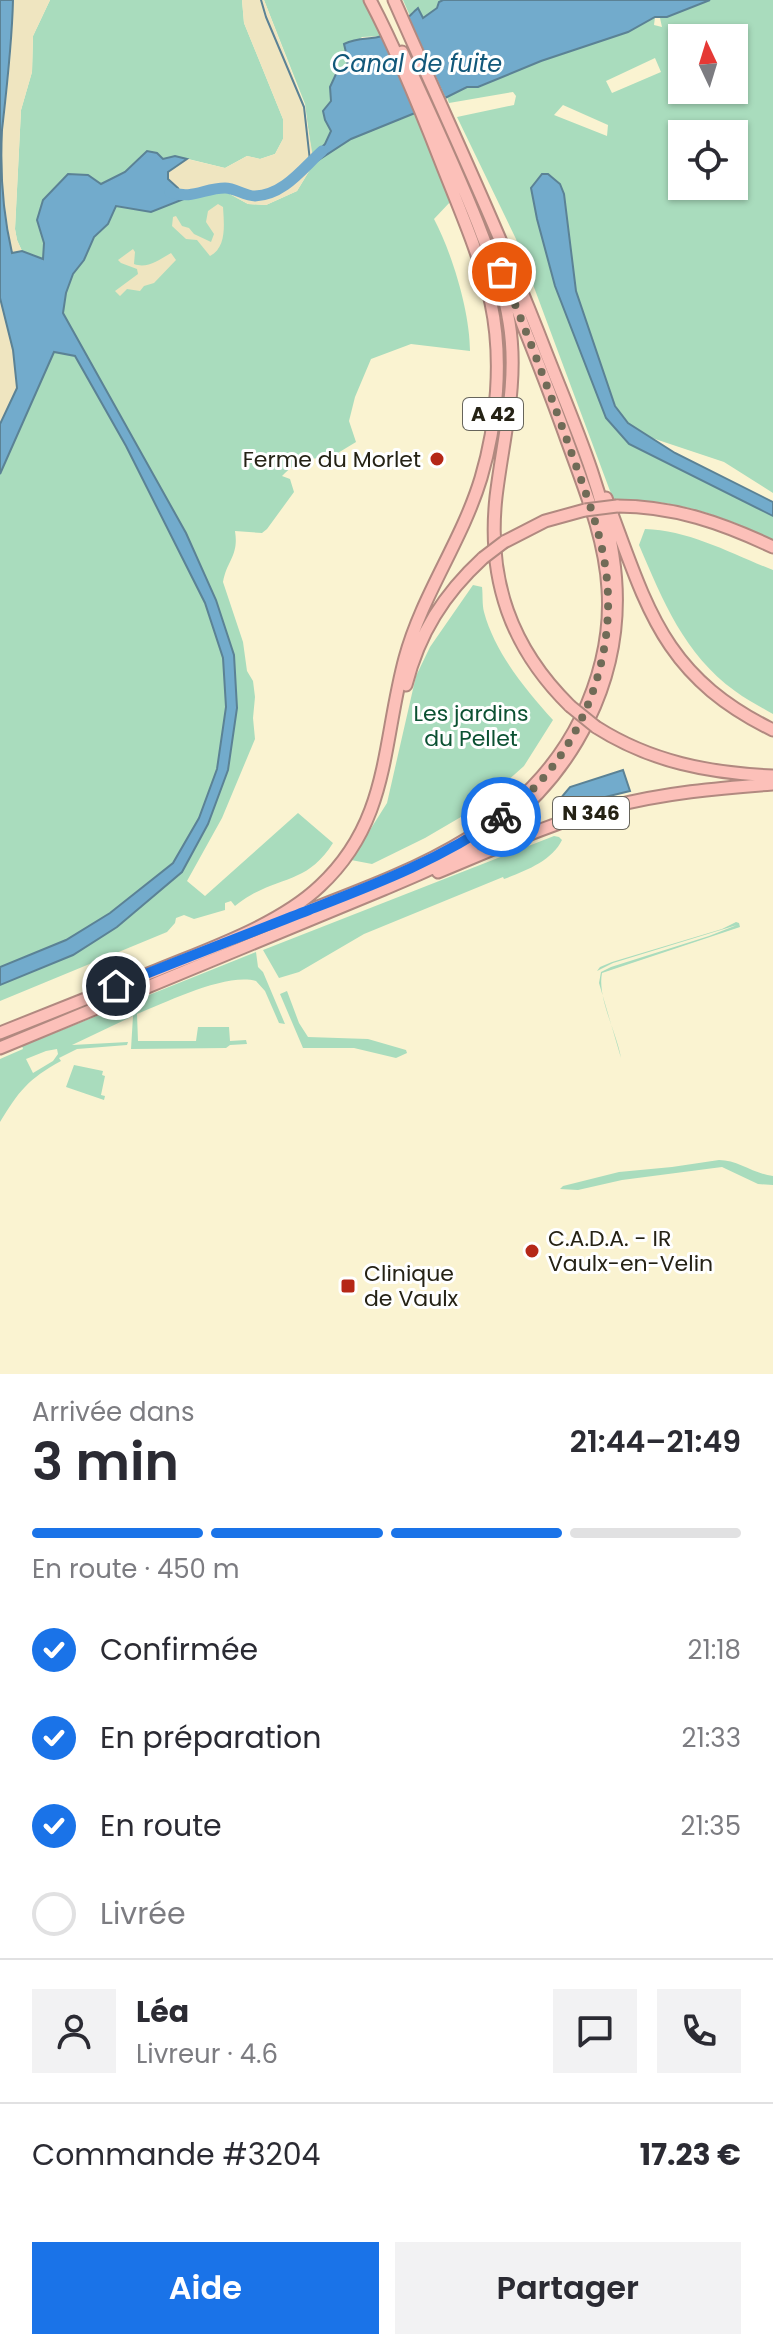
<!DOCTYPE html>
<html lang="fr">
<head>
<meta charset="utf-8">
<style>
	:root { --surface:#fff; --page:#f2f2f3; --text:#2b2b33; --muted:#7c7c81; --line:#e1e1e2; --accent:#1a73e8 }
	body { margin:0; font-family:Poppins,sans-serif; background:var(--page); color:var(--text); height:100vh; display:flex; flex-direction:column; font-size:30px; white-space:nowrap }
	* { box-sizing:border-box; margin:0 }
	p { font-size:26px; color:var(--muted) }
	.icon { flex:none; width:44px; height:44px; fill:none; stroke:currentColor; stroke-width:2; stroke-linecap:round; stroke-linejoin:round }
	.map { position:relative; height:1374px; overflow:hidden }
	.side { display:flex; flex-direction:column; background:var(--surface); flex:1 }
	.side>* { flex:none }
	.needle { width:52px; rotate:356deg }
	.fabs { position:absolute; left:668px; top:24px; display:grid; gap:16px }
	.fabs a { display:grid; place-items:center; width:80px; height:80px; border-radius:0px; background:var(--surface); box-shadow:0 2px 6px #0004; font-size:40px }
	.pin { position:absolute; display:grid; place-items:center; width:68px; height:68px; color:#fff; margin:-34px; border:4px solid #fff; border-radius:50%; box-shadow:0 2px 8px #0007 }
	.courier { position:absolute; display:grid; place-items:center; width:80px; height:80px; margin:-40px; border:6px solid #1a73e8; border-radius:50%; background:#fff; color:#222; box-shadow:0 2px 10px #0007 }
	.headline em { font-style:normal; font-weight:600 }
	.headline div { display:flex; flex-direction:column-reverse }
	.headline { display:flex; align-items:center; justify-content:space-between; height:136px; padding:0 32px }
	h1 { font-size:52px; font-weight:600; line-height:60px }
	.bar { display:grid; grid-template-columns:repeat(4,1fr); gap:12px 8px; align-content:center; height:96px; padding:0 32px }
	.bar i { height:10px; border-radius:6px; background:var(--line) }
	.bar .selected { background:var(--accent) }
	.bar p { grid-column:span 4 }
	.line { display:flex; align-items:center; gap:20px; padding:0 32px; border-top:2px solid var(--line) }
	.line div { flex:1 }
	.round { display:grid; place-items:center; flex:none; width:84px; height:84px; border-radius:0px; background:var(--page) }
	ol { padding:0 32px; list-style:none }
	li { display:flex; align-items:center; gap:24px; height:88px }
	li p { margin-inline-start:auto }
	li .icon { padding:8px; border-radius:50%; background:var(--accent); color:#fff; stroke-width:4 }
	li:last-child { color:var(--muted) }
	li i { width:44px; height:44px; border:4px solid var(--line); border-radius:50% }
	.action { display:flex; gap:16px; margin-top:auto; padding:16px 32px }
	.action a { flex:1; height:92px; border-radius:0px; background:var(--accent); color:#fff; font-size:32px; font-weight:600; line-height:92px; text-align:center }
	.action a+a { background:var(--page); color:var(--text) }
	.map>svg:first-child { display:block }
	.green { fill:#a9dcbd; fill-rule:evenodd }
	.sand { fill:#efe5c0 }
	.water { fill:#72abcc; stroke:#5b8295; stroke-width:2 }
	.pier { fill:#faf3d1 }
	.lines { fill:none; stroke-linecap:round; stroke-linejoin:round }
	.stream { stroke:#5b8295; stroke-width:2 }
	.river { stroke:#72abcc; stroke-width:11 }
	.highway-casing { stroke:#b18980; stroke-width:15 }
	.highway { stroke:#fcc0b9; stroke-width:11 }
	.highway-bridge-casing { stroke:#b18980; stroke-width:15; stroke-linecap:butt }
	.highway-bridge { stroke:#fcc0b9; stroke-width:11 }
	.done { stroke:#706b57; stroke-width:8; stroke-dasharray:0 14.4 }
	.route { stroke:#1a73e8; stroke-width:10 }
	.poi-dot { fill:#b52717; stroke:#fff; stroke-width:3 }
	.labels { text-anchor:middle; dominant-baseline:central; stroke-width:6; stroke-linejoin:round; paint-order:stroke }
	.shield { fill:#fff; stroke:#66645b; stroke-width:2 }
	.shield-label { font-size:20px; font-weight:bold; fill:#252215 }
	.poi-label { font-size:22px; fill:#252215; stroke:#fff; text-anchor:start }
	.park-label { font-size:22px; fill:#0b5132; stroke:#fff }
	.water-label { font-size:24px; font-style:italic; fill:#12587a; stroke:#fff }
</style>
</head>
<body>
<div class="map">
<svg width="773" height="1374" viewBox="0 0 773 1374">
	<rect width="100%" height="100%" fill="#faf3d1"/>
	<!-- green -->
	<path class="green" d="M50 0H242L244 23 283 119V139L275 154 260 159 247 156 225 168 176 156 163 159 147 151 125 172 100 184 88 175 37 220 44 243 43 260 22 251 17 240 15 229 21 110 32 72 33 36Z
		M264 0H365L382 36 362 37 347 51 348 61 345 70 336 74 330 87 331 101 325 120 331 131 325 144 312 157 305 104Z
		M403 0H443L439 2 437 8 423 18 418 8 410 16Z
		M710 0H773V493L724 462 652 438 628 423 615 405 576 291 564 194 531 188 537 219 555 286 606 418 629 444 773 516V540C717 513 676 500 613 499L516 239 457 117 514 105 516 96 513 92 449 103 447 97 467 87H478L541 61 628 32 655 17 654 25 662 27 660 18 667 17ZM702 27 695 38H734V90H682V42L673 45 669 37ZM655 58 661 72 612 93 606 81ZM563 105 608 125 607 136 554 115ZM682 134H734V186H682Z
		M415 113 451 201 434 219C452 253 470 312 470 351L411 344 371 359 355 397 349 421 356 442 328 459C310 456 295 462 282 476L290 479 294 492 267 529 262 533 235 531C239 556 227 560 223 582L243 642 247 671 253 681 255 697 253 718 255 739 222 818 187 881 205 896 298 813 333 843C309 881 285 876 251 895 245 898 240 902 235 906L231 901 225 903V910L194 919 184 915 176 918 175 923 167 932 0 1001V985L73 955 117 927 182 872 228 770 234 655 216 600 186 533 63 313 66 293 73 274 84 260 94 237 108 224 116 205 151 212 189 197 226 192 248 204 266 205 297 191 314 163 351 139Z
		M54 352 75 356 126 446 205 603 223 658 226 707 217 769 199 818 173 863 110 913 66 940 0 967V474Z
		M645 529C689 530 732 554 773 570V714C761 707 747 700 735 691 684 654 663 601 639 545Z
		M473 585 482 587C483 595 482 604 484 612 495 653 526 690 553 720L524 766 478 807 425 838 372 864 351 860 387 803 416 676 430 647Z
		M554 836 559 837 562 840C552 861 525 871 504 879L503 877 364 934 299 972 279 978 263 950Z
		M736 922 739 923 740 927 602 973C597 998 617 1033 621 1058L599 983 601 972 611 967 709 936 737 925 613 963 597 971 600 967 612 962 722 929Z
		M256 952 258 967 263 972 285 1024 279 1023 265 991 256 981C225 973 168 1002 137 1014L138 1041H196L198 1027H229L230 1041 246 1040 247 1044 230 1045 226 1048 131 1049 133 1016 72 1045 128 1042 127 1045 77 1049 59 1058 61 1061C28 1079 19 1091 0 1122V1059L23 1049 22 1046ZM57 1049 58 1054 53 1061 33 1073 26 1059 46 1051Z
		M287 991 299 1023 308 1037 368 1039 406 1050 407 1053 396 1058 354 1048H303L280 994Z
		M74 1065 103 1071 102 1075 105 1076 101 1095 105 1096 104 1100 66 1087Z
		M719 1160C738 1160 754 1174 773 1176V1185L758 1184 722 1167 622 1180 578 1190 560 1189 563 1186 619 1172 672 1167Z"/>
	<!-- sand -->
	<path class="sand" d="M13 0H50L33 36 32 72 21 110 15 229 17 240 22 251 43 260 12 254 2 185 1 150 11 54Z
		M242 0H264L304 104 314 163 297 191 266 205 248 204 226 192 182 196 178 188 168 180V172L187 159 225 168 247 156 260 159 275 154 283 139V119L244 23Z
		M218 204 223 207C224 224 227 247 210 256L197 240 186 239 172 226 173 217 176 216 182 226 189 228 194 234 211 242 214 234 206 222 208 211Z
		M133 249 135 252 134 264C147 269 159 260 171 253L176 260 154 283 144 286 140 291 127 289 120 296 115 291 138 274 137 269 121 263 118 260Z
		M0 298 13 350 17 388 0 424Z"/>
	<!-- water -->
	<path class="water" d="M0 0H13C12 44 7 86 2 130 0 170 3 214 12 253L22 251 43 259 44 243 37 220 43 200 68 174 88 175 101 184 125 172 147 151 157 153 163 159 175 156 187 159 168 172V179L178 188 182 196 189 197 151 212 116 206 108 224 94 237 84 260 73 274 66 293 63 313 186 533 216 600 234 655 237 708 228 770 208 824 182 872 117 927 73 955 0 985V967L66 940 110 913 173 863 199 818 217 769 226 707 223 658 205 603 126 446 75 356 54 352 0 474V424L17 388 13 350 0 298Z
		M443 0H710L667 17H655L628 32 541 61 478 87H467L415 113 351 139 314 163 312 157 325 144 331 131 325 120 323 111 331 101 330 87 336 74 345 70 348 61 344 44C359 37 370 40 382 36 396 31 408 17 418 8L423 18 437 8 439 2Z
		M542 174H548L560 184 564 194 576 291 615 406 628 423 675 453 773 502V516L629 444 606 418 555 286 537 219 531 188Z
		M623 770 630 791 597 799 565 810 562 809 560 799 570 787Z"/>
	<!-- pier -->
	<path class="pier" d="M407 13 447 101 418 116 380 32Z"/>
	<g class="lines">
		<!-- stream -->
		<path class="stream" d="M261 0 266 17 304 107 310 161"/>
		<!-- river -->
		<path class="river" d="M170 192C193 200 204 188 225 188 235 188 245 196 255 196 284 195 303 168 322 151"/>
		<defs>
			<path id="highway" d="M402 52C428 109 455 166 478 224 490 256 504 288 509 322 519 382 503 438 496 497 487 580 511 648 570 706
				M606 498C647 606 661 675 773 730
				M617 506C674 506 722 523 773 547
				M504 542 545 521 585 510
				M406 685C419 633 444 594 483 558
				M596 727C651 762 709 773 773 776
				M438 872C494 849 551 823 610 807 663 793 718 788 773 784
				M279 922C395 876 522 839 581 718 600 678 611 633 608 589 605 535 582 483 564 432 551 396 537 360 523 325 517 309 512 288 503 274 501 271 498 269 494 266
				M0 1033C53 1012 105 991 158 970 209 949 279 925 320 886 390 821 382 743 405 658 422 595 462 541 481 478 497 424 503 359 491 303 480 255 459 208 441 162 420 108 397 51 370 0
				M0 1048 384 889C415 876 447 863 476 844 574 782 631 673 613 556 603 488 572 419 547 355 501 235 446 118 394 0"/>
		</defs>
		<!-- highway casing -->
		<use href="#highway" class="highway-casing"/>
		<!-- highway -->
		<use href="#highway" class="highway"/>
		<defs>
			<path id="highway-bridge" d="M585 510 617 506
				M483 558 504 542
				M570 706 596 727"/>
		</defs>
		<!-- highway-bridge casing -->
		<use href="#highway-bridge" class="highway-bridge-casing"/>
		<!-- highway-bridge -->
		<use href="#highway-bridge" class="highway-bridge"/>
	</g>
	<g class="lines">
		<!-- done -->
		<path class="done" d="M501 817C513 806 526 796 537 785 592 726 619 638 604 559 597 519 581 481 568 443 547 385 525 328 502 272"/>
		<!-- route -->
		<path class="route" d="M116 986C180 960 245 935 309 910 376 884 442 859 501 817"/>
	</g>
	<!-- markers -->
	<g class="poi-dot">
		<circle cx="437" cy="459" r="8"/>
		<circle cx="532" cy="1251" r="8"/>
		<rect x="340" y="1278" width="16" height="16" rx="4"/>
	</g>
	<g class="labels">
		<!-- shield labels -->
		<g class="shield">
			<rect x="463" y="398" width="60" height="32" rx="6"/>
			<rect x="553" y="797" width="76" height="32" rx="6"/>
		</g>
		<g class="shield-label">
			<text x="493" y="414">A 42</text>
			<text x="591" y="813">N 346</text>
		</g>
		<!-- poi labels -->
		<g class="poi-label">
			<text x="421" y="459" text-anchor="end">Ferme du Morlet</text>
			<text x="548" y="1238">C.A.D.A. - IR<tspan x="548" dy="25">Vaulx-en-Velin</tspan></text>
			<text x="364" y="1273">Clinique<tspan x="364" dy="25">de Vaulx</tspan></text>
		</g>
		<!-- park labels -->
		<g class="park-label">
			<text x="471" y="713">Les jardins<tspan x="471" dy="25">du Pellet</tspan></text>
		</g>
		<!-- water labels -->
		<g class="water-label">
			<text x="417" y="63">Canal de fuite</text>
		</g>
	</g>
</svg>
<div class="fabs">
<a><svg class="needle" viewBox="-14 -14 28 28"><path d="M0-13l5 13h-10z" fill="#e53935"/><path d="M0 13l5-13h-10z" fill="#7c7c81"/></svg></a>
<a><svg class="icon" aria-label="locate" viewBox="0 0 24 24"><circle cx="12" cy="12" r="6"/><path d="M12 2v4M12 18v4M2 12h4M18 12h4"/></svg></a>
</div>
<div class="pin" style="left:502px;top:272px;background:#ea580c"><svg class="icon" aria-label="bag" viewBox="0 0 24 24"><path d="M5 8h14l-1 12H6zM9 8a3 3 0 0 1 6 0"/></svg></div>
<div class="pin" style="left:116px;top:986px;background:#1f2937"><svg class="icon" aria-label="home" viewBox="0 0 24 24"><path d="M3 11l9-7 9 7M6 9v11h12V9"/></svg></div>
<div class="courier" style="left:501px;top:817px"><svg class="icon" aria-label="bike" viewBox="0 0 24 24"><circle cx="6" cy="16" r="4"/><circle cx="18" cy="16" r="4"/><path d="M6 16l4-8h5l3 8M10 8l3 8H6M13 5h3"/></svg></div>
</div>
<section class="side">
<div class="headline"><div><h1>3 min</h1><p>Arrivée dans</p></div><em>21:44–21:49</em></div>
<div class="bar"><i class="selected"></i><i class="selected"></i><i class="selected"></i><i></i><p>En route · 450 m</p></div>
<ol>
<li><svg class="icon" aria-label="check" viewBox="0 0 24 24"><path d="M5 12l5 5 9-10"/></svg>Confirmée<p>21:18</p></li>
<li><svg class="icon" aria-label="check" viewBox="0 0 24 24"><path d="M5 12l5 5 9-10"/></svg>En préparation<p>21:33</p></li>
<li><svg class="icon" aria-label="check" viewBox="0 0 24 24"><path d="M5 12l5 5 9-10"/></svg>En route<p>21:35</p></li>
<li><i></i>Livrée</li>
</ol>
<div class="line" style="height:144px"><a class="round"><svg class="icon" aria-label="person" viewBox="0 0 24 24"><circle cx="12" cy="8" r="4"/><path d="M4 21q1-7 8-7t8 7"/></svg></a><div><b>Léa</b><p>Livreur · 4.6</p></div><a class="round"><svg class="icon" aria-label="chat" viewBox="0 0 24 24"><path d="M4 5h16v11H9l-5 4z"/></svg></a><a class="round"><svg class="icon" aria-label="phone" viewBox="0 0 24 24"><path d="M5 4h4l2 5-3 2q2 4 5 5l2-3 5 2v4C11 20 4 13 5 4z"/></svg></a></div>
<div class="line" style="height:104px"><div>Commande #3204</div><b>17.23 €</b></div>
<div class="action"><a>Aide</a><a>Partager</a></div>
</section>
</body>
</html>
